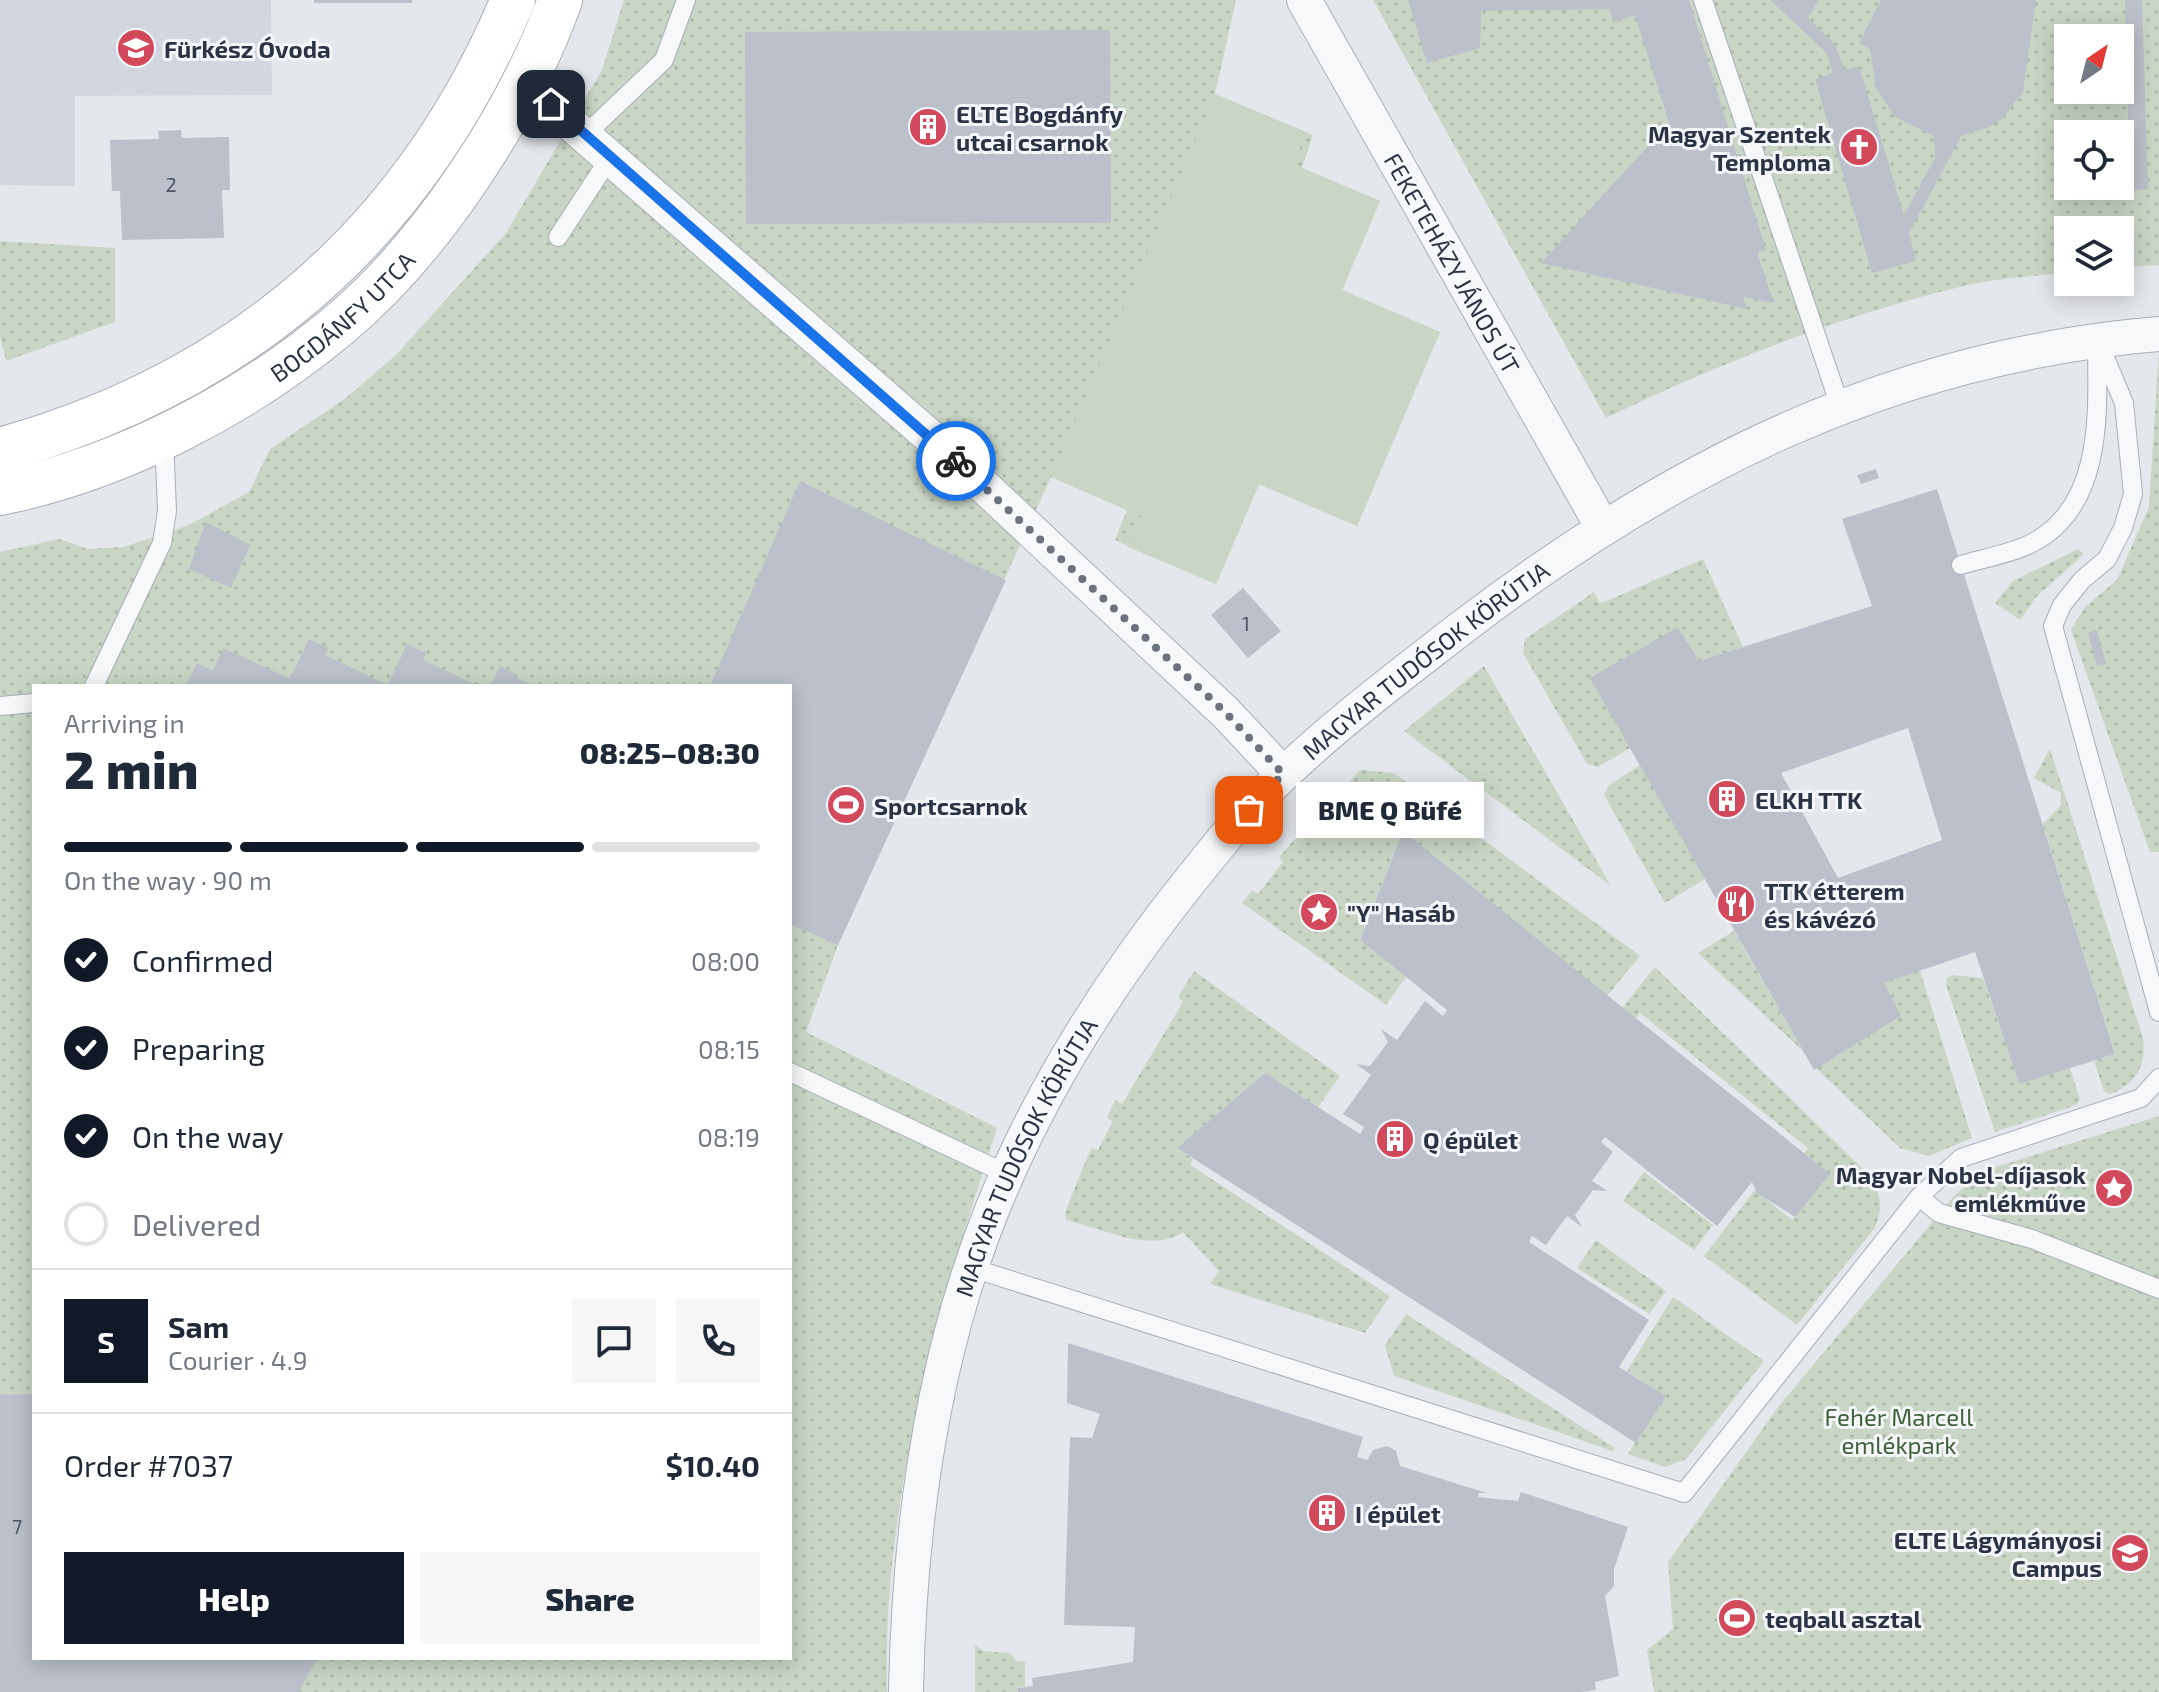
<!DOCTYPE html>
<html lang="en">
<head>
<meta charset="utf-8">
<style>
	:root { --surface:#fff; --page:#f6f6f7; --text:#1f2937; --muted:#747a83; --line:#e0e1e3; --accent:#111827 }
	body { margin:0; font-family:"Exo 2",sans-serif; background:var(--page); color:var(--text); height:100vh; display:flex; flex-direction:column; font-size:30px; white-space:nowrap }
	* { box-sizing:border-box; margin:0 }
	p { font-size:26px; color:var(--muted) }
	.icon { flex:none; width:44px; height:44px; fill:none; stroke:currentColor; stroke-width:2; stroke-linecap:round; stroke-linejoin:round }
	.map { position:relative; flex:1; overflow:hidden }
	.side { position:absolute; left:32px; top:684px; width:760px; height:976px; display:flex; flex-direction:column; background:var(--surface); border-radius:0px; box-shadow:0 4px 20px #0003 }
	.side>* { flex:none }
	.needle { width:52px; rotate:35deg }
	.tools { position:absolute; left:2054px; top:24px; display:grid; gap:16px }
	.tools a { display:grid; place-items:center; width:80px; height:80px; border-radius:0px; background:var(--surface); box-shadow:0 4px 20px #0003; font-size:40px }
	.pin { position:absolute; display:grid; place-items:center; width:68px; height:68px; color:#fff; margin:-34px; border-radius:16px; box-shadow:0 4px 12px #0006 }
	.courier { position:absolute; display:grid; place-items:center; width:80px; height:80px; margin:-40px; border:6px solid #1a73e8; border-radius:50%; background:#fff; color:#222; box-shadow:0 2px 10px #0007 }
	.bubble { position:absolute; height:56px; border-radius:0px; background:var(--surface); box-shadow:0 4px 20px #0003; font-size:26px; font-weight:800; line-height:56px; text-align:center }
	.overview em { font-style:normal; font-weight:800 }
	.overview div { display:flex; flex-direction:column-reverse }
	.overview { display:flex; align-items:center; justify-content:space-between; height:136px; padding:0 32px }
	h1 { font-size:52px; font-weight:800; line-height:60px }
	.bar { display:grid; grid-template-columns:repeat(4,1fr); gap:12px 8px; align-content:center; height:96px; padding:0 32px }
	.bar i { height:10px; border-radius:6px; background:var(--line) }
	.bar .active { background:var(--accent) }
	.bar p { grid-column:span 4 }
	.line { display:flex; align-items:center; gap:20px; padding:0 32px; border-top:2px solid var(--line) }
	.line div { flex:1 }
	.round { display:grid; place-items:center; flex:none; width:84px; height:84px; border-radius:0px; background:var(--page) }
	ol { padding:0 32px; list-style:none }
	li { display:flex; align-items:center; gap:24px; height:88px }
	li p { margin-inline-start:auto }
	li .icon { padding:8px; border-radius:50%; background:var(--accent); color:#fff; stroke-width:4 }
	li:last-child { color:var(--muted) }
	li i { width:44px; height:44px; border:4px solid var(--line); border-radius:50% }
	.action { display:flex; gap:16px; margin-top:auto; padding:16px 32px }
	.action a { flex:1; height:92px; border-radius:0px; background:var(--accent); color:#fff; font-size:32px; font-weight:800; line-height:92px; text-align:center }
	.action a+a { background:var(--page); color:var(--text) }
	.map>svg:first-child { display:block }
	.built { fill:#d2d6de }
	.grass { fill:url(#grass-dots); fill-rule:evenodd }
	.pitch { fill:#c9d6c5 }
	.building { fill:#bbc0ca; fill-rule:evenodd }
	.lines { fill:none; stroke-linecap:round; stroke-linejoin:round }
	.lane-casing { stroke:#a9aeb7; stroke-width:20 }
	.street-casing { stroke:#a9aeb7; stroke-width:36 }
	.secondary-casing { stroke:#a9aeb7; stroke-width:46 }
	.lane { stroke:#f7f8fa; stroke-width:18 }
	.street { stroke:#f7f8fa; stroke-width:34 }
	.secondary { stroke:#fff; stroke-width:44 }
	.done { stroke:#6c737f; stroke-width:8; stroke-dasharray:0 14.4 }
	.route { stroke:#1a73e8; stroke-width:10 }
	.labels { text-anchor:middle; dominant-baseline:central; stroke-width:6; stroke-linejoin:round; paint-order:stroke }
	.number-label { font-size:20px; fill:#4f5766 }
	.poi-label { font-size:24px; font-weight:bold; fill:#2b3445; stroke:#f4f6f9; text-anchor:start }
	.street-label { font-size:24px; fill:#2b3445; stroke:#f4f6f9 }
	.park-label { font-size:24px; fill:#3f6138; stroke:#f4f6f9 }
</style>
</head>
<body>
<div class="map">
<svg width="2159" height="1692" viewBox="0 0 2159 1692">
	<defs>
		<pattern id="grass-dots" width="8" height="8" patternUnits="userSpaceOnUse" patternTransform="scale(2)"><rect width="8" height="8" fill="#c9d6c5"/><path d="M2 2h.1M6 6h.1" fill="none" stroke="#adb8ab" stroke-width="1.8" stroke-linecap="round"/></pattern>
	</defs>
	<rect width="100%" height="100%" fill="#e4e7ec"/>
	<!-- built -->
	<path class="built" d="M0 0H271L272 95 75 96V186L0 185Z"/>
	<!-- grass -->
	<path class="grass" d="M624 0H1236L1215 94 1313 135 1302 168 1380 201 1342 290 1440 332 1357 526 1259 484 1216 584 1115 540 1127 510 1051 477 838 945 806 1032 997 1128C938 1310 882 1500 887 1692H0V552L59 539 88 549 124 547 189 525 249 492 270 449 346 398 396 355 506 233 602 70ZM34 686H790V1658H34Z
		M1373 0H2159V265L2120 267V230H2068V272C2032 277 1994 278 1960 287 1837 317 1720 363 1606 418ZM2068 38H2120V90H2068ZM2068 134H2120V186H2068Z
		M0 241 115 248V322L6 361 0 337Z
		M2159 349V852H2150L2071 630 2085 607 2117 580 2149 507Z
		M2078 549 2084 554 2036 597 2020 620 1995 603 2013 581Z
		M1703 559 1743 647 1699 661 1678 627 1630 748 1598 767 1587 764 1523 653 1525 639 1594 592 1600 603 1609 600Z
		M1484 666 1611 886 1404 731Z
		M2050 749 2143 1038C2147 1065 2135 1085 2110 1094L2104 1091 2094 1061 2115 1054 2043 824 2061 805V793L2034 778Z
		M1640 765 1705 879 1665 903 1604 795 1609 785Z
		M1360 770 1394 773 1640 956 1607 996 1403 831 1360 939 1406 977 1386 1005 1242 903 1252 890 1258 894 1283 862 1279 857 1310 822 1317 827 1337 805 1332 800Z
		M1734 931 1803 1051 1698 953Z
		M1655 967 1869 1175C1881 1192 1884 1210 1874 1229L1797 1325 1704 1256 1755 1190 1792 1220 1829 1174 1804 1154 1808 1148 1640 1013 1635 1019 1622 1008Z
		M1920 970 1972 1138 1929 1156 1900 1148 1816 1068 1901 1016 1884 983Z
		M1194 971 1340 1076 1318 1107 1265 1073 1177 1148 1193 1159 1190 1165 1390 1296 1365 1333 1210 1284 1219 1271 1183 1232C1152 1254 1100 1228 1066 1220L1065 1212 1091 1148 1098 1150 1113 1121 1107 1118 1115 1100 1122 1104 1183 1002 1178 997Z
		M1952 975 1983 978 2019 1083 2070 1068 2080 1099 2076 1105 1995 1132 1946 985 1947 978Z
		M2159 1116V1692H1654L1647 1650 1673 1629 1668 1562 1779 1406 1954 1196 1983 1171Z
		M1644 1172 1713 1225 1694 1250 1623 1201Z
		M1596 1240 1666 1291 1649 1314 1577 1268Z
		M1673 1297 1764 1361 1686 1459 1665 1467 1628 1454 1665 1396 1627 1371Z
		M1406 1314 1615 1448 1613 1451 1394 1376 1385 1345Z
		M975 1645 983 1651 1010 1653 1016 1661 1025 1662V1686L1017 1687V1692H975Z"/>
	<!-- pitch -->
	<path class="pitch" d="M1215 94 1306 133 1293 164 1380 201 1342 290 1440 332 1357 526 1259 484 1216 584 1128 547 1141 516 1051 477Z"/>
	<!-- building -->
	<path class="building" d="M314 0H412V3H314Z
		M1408 0H1689L1766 250 1757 252 1774 303 1743 297 1747 309 1541 263 1669 123 1635 15 1613 23 1610 9 1481 11 1480 48 1427 63Z
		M1770 0H1819L1808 18 1835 44 1844 70 1859 66 1904 215 1935 158 1934 136 1895 117 1876 88 1870 49 1859 43 1881 0H2036L2023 92 2003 118 1988 128 1962 135 1909 233 1916 261 1872 273 1815 79 1833 73 1826 52Z
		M2125 0H2142L2148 189 2130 190Z
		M1110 30 1111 223 746 224 745 32Z
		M181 130 182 138 229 137 230 190H222L224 238 122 240 120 191H112L110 140 159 139 158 131Z
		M1876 469 1879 478 1861 484 1857 475Z
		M800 481 1006 580 838 945 790 924V686H710Z
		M1937 489 2115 1054 2019 1084 1975 952 1884 983 1901 1016 1814 1070 1590 678 1678 627 1699 661 1872 606 1842 519ZM1908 728 1942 840 1838 878 1781 773Z
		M206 522 250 545 231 588 189 569Z
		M1243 588 1281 631 1248 658 1211 615Z
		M2097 630 2106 664 2097 666 2088 633Z
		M309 639 328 648 325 655 388 685 407 644 426 653 423 660 479 686H186L197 663 213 671 223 648 290 679Z
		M500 666 516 674 515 677 535 686H491Z
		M1403 831 1830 1174 1795 1217 1757 1193 1752 1182 1717 1226 1605 1137 1601 1142 1613 1152 1592 1181 1608 1191 1593 1190 1575 1215 1582 1227 1567 1216 1546 1245 1532 1236 1529 1242 1649 1320 1619 1367 1666 1396 1636 1443 1177 1148 1265 1073 1360 1134 1364 1127 1343 1114 1371 1075 1356 1064 1370 1066 1388 1042 1381 1029 1397 1040 1425 1001 1443 1016 1447 1010 1360 940Z
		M1068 1343 1363 1437 1357 1457 1367 1460 1373 1450 1387 1446 1396 1451 1400 1466 1487 1493H1479L1478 1497 1518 1501 1521 1492 1628 1527 1614 1569V1586L1605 1596 1619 1676 1595 1682 1596 1690 1582 1692H1018L1017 1688 1033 1686 1032 1678 1133 1662 1135 1627 1064 1625 1070 1437 1092 1438 1100 1414 1067 1403Z
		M34 1394V1658H317L299 1692H0V1395Z"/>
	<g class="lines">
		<defs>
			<path id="lane" d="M1703 0 1840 406
				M586 134 664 60 686 0
				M558 237 611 156
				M2097 339 2124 403 2133 494 2123 528 2107 559 2082 580 2062 605 2053 626 2159 1012
				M1961 565C1984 558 2011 554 2032 543 2102 507 2098 417 2097 350
				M94 686 162 543 167 511 164 438
				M0 706 34 703
				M790 1072 1009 1175
				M1919 1197 1939 1213 2032 1239 2159 1289
				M972 1268 1684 1493 1919 1197 1961 1158 2141 1098 2159 1078"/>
			<g id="street">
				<path id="s1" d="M1304 0 1602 526"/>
				<path d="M524 83 944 449 1226 713 1283 774"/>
				<path id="s2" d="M906 1692C909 1532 931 1364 990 1215 1039 1091 1110 980 1193 877 1223 840 1252 803 1287 771 1341 720 1401 675 1460 629 1670 468 1891 356 2159 334"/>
			</g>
			<g id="secondary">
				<path d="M0 450C243 382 415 233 513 0"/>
				<path id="s3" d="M0 493C122 468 245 404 340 324 432 247 520 112 560 0"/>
			</g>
		</defs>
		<!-- lane casing -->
		<use href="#lane" class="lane-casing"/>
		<!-- street casing -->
		<use href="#street" class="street-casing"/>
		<!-- secondary casing -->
		<use href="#secondary" class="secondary-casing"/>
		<!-- lane -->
		<use href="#lane" class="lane"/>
		<!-- street -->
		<use href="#street" class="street"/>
		<!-- secondary -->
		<use href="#secondary" class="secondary"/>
	</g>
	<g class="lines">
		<!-- done -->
		<path class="done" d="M956 461 1226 713 1283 774 1249 810"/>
		<!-- route -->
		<path class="route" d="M551 104 956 461"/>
	</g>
	<!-- icons -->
	<defs>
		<symbol id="school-disc" viewBox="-11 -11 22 22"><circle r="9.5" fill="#d1495b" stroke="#f4f6f9"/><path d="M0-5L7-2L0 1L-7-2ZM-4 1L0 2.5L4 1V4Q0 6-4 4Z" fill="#fff"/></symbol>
		<symbol id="building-disc" viewBox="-11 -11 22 22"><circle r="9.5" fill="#d1495b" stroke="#f4f6f9"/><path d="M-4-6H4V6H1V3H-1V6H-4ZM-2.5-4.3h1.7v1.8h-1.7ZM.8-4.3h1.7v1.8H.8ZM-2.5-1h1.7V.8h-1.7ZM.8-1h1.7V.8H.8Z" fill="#fff"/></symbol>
		<symbol id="church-disc" viewBox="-11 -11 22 22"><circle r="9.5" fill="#d1495b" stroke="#f4f6f9"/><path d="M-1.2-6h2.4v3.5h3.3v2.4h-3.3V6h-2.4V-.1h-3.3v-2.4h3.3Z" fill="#fff"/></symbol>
		<symbol id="stadium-disc" viewBox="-11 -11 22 22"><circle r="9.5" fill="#d1495b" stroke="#f4f6f9"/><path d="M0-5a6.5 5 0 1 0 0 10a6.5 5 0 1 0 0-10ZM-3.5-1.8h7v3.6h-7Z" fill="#fff"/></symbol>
		<symbol id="restaurant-disc" viewBox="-11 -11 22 22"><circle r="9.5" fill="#d1495b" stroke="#f4f6f9"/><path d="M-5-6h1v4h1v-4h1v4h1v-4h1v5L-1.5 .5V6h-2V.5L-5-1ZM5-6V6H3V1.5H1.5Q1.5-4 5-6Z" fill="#fff"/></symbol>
		<symbol id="sight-disc" viewBox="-11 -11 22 22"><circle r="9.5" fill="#d1495b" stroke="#f4f6f9"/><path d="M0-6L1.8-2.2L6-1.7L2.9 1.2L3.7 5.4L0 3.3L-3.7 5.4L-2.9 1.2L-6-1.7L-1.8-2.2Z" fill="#fff"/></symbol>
		<symbol id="university-disc" viewBox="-11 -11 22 22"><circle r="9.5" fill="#d1495b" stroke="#f4f6f9"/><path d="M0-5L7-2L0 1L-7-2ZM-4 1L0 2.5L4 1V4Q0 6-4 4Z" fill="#fff"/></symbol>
	</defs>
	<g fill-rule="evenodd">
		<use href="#school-disc" x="114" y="26" width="44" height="44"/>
		<use href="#building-disc" x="906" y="105" width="44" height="44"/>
		<use href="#church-disc" x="1837" y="125" width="44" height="44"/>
		<use href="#building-disc" x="1705" y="777" width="44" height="44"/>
		<use href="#stadium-disc" x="824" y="783" width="44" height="44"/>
		<use href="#restaurant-disc" x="1714" y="882" width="44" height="44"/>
		<use href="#sight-disc" x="1297" y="890" width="44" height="44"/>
		<use href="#building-disc" x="1373" y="1117" width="44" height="44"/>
		<use href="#sight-disc" x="2092" y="1166" width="44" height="44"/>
		<use href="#building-disc" x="1305" y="1491" width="44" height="44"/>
		<use href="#university-disc" x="2108" y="1531" width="44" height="44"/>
		<use href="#stadium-disc" x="1715" y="1596" width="44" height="44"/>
	</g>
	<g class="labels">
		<!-- number labels -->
		<g class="number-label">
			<text x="171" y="184">2</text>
			<text x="1246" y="623">1</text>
			<text x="17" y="1526">7</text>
		</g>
		<!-- poi labels -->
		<g class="poi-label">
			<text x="164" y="48">Fürkész Óvoda</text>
			<text x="956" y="113">ELTE Bogdánfy<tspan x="956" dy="28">utcai csarnok</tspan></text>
			<text x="1831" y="133" text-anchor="end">Magyar Szentek<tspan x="1831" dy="28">Temploma</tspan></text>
			<text x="1755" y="799">ELKH TTK</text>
			<text x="874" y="805">Sportcsarnok</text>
			<text x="1764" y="890">TTK étterem<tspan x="1764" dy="28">és kávézó</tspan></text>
			<text x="1347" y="912">"Y" Hasáb</text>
			<text x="1423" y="1139">Q épület</text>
			<text x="2086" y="1174" text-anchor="end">Magyar Nobel-díjasok<tspan x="2086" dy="28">emlékműve</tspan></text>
			<text x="1355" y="1513">I épület</text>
			<text x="2102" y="1539" text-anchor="end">ELTE Lágymányosi<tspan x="2102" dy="28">Campus</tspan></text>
			<text x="1765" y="1618">teqball asztal</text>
		</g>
		<!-- street labels -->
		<g class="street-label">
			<text stroke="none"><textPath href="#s1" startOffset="302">FEKETEHÁZY JÁNOS ÚT</textPath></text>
			<text stroke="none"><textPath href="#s3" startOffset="390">BOGDÁNFY UTCA</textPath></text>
			<text stroke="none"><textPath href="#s2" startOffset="1202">MAGYAR TUDÓSOK KÖRÚTJA</textPath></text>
			<text stroke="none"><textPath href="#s2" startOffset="554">MAGYAR TUDÓSOK KÖRÚTJA</textPath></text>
		</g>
		<!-- park labels -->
		<g class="park-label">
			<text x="1899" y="1416">Fehér Marcell<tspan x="1899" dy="28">emlékpark</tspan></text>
		</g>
	</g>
</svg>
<div class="tools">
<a><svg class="needle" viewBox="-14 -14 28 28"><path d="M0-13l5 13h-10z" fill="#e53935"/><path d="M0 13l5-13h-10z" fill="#747a83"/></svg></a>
<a><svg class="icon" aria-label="locate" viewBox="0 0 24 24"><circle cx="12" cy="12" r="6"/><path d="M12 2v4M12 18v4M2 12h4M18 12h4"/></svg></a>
<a><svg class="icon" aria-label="layers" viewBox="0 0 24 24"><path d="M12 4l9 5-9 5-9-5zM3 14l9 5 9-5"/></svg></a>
</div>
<div class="pin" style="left:1249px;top:810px;background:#ea580c"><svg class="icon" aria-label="bag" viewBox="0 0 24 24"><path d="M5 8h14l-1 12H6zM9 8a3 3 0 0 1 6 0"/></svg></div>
<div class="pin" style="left:551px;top:104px;background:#1f2937"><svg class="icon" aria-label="home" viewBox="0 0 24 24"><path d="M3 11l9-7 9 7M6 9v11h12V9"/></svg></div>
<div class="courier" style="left:956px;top:461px"><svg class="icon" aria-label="bike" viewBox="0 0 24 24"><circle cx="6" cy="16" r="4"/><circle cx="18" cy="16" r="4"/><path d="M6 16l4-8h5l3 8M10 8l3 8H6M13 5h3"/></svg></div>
<div class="bubble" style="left:1296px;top:782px;width:188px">BME Q Büfé</div>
<section class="side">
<div class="overview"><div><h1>2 min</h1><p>Arriving in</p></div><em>08:25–08:30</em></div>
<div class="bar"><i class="active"></i><i class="active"></i><i class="active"></i><i></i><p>On the way · 90 m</p></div>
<ol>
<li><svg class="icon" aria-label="check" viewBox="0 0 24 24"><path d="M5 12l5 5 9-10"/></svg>Confirmed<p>08:00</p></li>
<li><svg class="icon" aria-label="check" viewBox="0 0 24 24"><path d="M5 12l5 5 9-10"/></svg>Preparing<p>08:15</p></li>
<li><svg class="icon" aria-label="check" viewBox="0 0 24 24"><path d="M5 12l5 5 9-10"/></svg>On the way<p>08:19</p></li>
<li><i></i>Delivered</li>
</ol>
<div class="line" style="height:144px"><b class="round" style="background:var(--accent);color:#fff">S</b><div><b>Sam</b><p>Courier · 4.9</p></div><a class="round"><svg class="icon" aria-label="chat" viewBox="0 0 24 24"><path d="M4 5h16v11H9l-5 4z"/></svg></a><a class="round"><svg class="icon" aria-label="phone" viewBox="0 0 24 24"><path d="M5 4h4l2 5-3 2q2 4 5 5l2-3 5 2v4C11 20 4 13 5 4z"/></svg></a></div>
<div class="line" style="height:104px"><div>Order #7037</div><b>$10.40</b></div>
<div class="action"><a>Help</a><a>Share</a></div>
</section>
</div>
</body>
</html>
